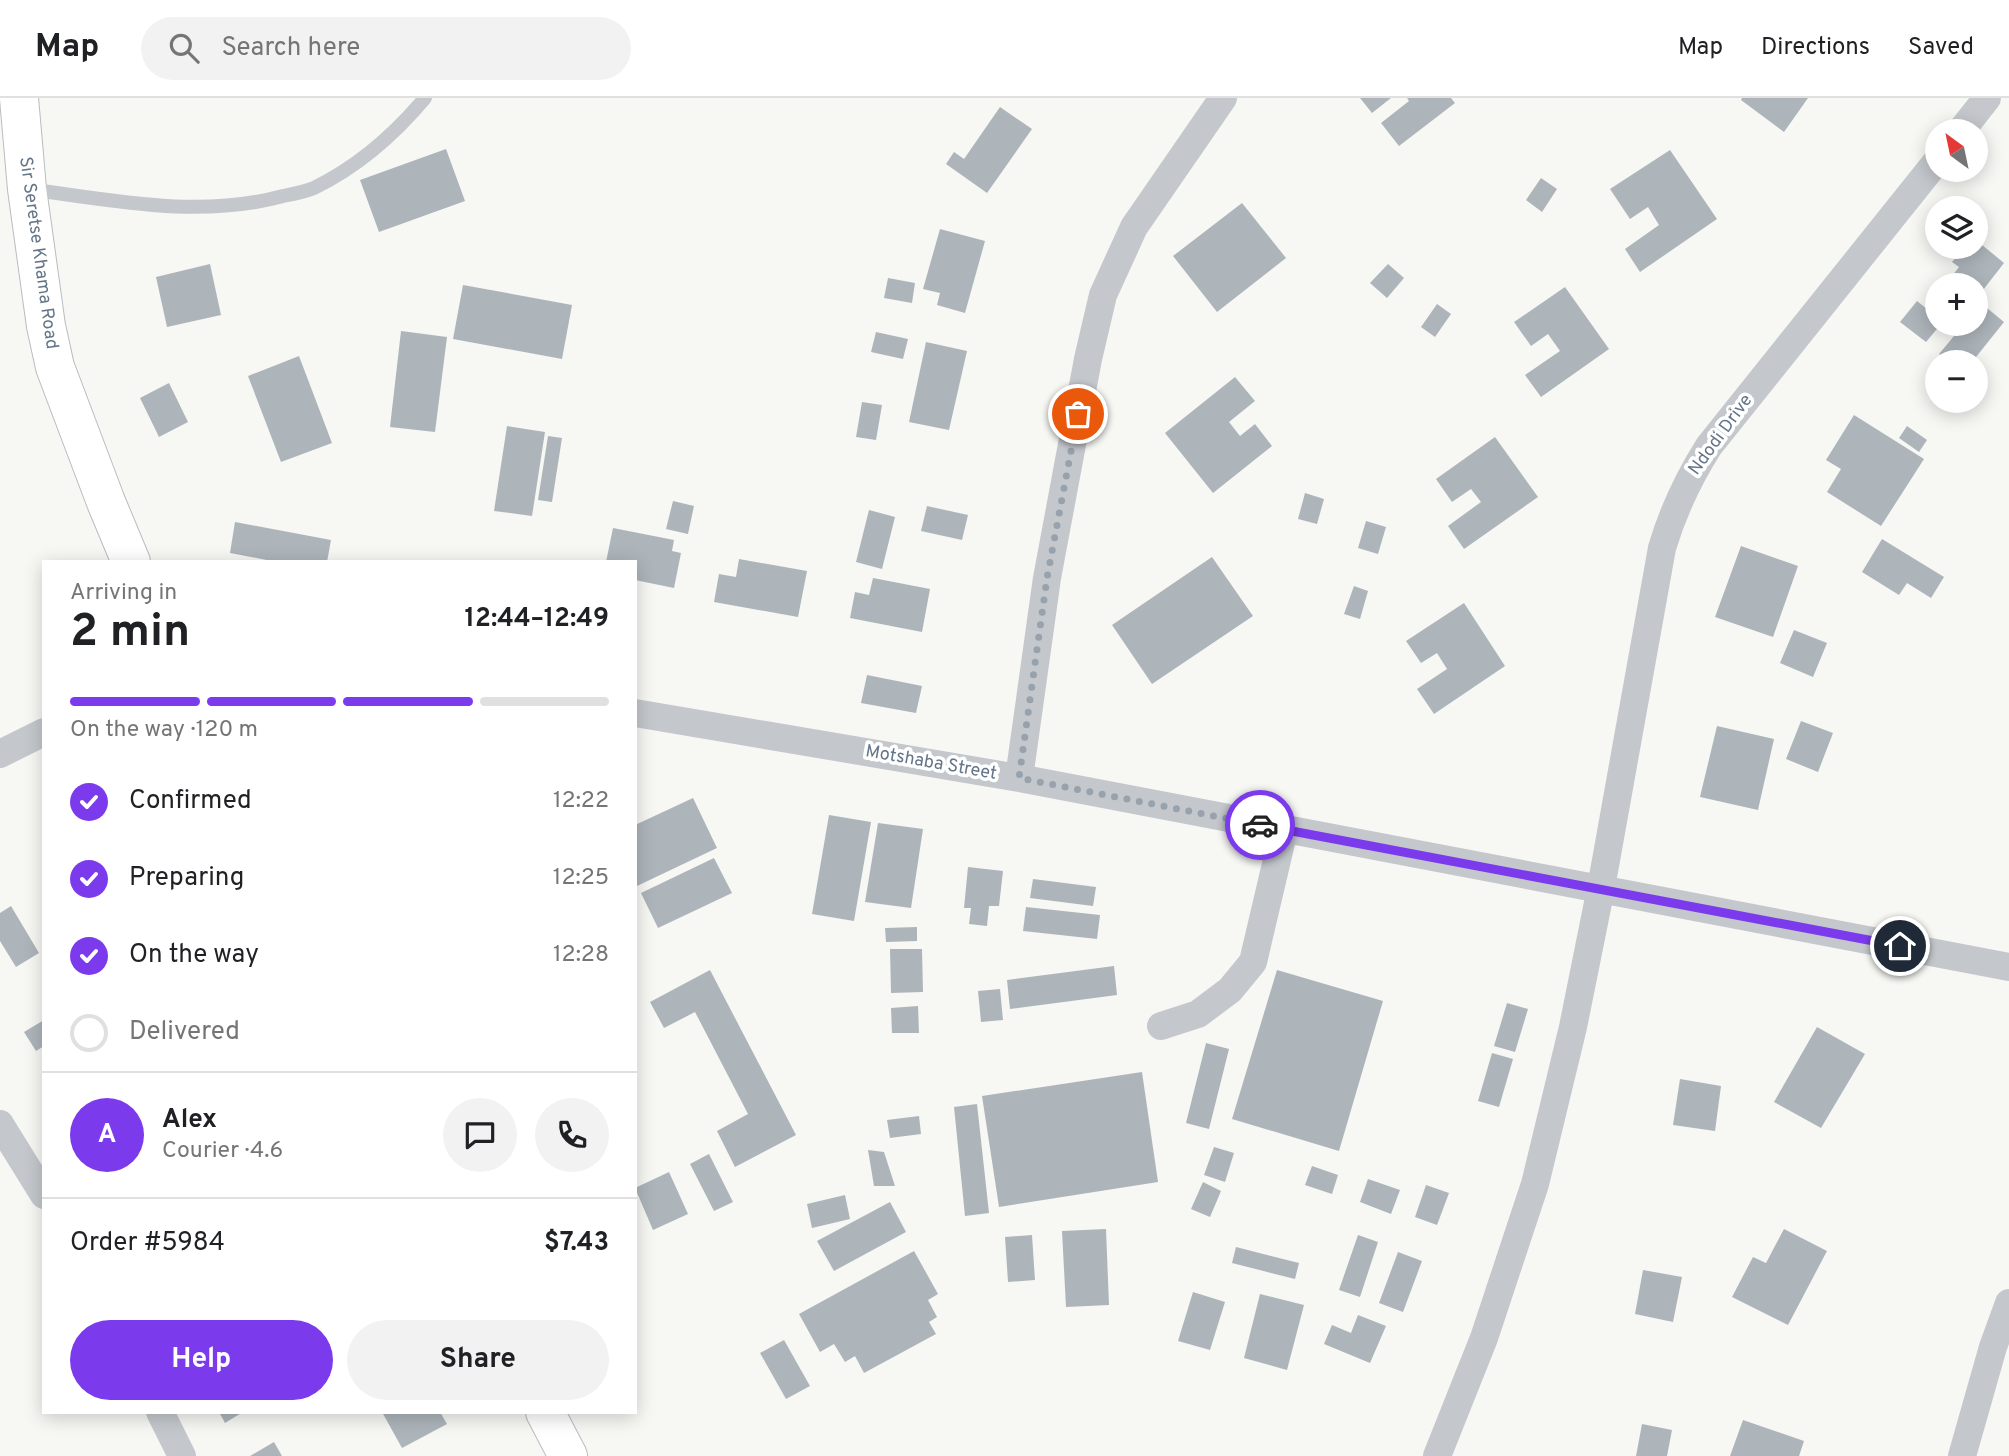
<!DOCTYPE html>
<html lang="en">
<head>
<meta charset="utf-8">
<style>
	:root { --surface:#fff; --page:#f2f2f2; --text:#202124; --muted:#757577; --line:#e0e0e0; --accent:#7c3aed }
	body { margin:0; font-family:Overpass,sans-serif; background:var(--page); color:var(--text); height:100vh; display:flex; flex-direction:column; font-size:26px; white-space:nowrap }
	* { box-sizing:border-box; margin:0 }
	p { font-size:23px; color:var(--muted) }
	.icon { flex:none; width:38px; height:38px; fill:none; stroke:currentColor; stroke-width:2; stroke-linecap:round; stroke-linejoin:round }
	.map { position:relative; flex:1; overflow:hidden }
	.details { position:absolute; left:42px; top:462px; width:595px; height:854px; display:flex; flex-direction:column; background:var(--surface); border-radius:0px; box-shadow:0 4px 18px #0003 }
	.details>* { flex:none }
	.needle { width:46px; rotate:327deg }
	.buttons { position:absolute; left:1925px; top:21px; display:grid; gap:14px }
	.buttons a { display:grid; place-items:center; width:63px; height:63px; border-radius:50%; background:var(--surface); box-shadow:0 4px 18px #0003; font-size:35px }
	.pin { position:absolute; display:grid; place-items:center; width:60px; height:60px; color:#fff; margin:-30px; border:4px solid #fff; border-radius:50%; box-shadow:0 2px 7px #0007 }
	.courier { position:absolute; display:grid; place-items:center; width:70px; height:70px; margin:-35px; border:5px solid #7c3aed; border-radius:50%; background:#fff; color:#222; box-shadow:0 2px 9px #0007 }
	.head em { font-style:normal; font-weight:700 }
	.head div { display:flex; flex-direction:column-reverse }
	.head { display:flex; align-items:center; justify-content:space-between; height:119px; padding:0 28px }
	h1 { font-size:46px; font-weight:700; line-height:52px }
	.bar { display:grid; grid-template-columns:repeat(4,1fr); gap:10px 7px; align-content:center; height:84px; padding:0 28px }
	.bar i { height:9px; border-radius:5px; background:var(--line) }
	.bar .current { background:var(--accent) }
	.bar p { grid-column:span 4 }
	.line { display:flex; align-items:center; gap:18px; padding:0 28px; border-top:2px solid var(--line) }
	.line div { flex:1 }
	.round { display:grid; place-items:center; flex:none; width:74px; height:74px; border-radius:37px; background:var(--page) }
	ol { padding:0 28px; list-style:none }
	li { display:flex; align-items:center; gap:21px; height:77px }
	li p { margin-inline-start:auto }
	li .icon { padding:7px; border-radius:50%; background:var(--accent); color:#fff; stroke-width:4 }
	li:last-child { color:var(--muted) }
	li i { width:38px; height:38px; border:4px solid var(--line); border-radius:50% }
	.button { display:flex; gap:14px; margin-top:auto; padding:14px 28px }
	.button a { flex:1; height:80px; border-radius:42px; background:var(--accent); color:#fff; font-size:28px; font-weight:700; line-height:80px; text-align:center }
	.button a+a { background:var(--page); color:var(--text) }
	header { display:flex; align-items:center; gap:42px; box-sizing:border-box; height:98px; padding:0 35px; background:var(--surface); border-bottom:2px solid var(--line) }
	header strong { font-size:33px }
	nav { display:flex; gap:38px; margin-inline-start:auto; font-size:24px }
	.search { width:490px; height:63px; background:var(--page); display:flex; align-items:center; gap:18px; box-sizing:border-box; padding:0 24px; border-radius:38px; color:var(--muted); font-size:26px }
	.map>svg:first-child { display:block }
	.building { fill:#adb5bb }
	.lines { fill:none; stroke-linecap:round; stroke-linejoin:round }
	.secondary-casing { stroke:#b8bdc2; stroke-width:40 }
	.service { stroke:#c4c8cc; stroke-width:14 }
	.minor { stroke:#c4c8cc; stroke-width:28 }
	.secondary { stroke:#fff; stroke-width:38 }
	.done { stroke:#97a2ad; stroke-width:7; stroke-dasharray:0 12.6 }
	.route { stroke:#7c3aed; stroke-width:9 }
	.labels { text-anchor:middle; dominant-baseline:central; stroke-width:7; stroke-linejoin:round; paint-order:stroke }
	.street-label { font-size:18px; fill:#647587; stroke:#fff }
</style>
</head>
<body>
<header>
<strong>Map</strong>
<div class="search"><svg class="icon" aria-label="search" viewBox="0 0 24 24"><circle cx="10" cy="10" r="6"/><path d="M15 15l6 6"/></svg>Search here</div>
<nav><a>Map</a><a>Directions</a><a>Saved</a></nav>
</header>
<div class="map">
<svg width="2009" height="1358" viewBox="0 0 2009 1358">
	<rect width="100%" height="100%" fill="#f7f7f4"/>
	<!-- building -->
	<path class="building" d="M1360 0H1391L1372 15Z
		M1407 0H1451L1455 5 1399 48 1381 25 1409 3Z
		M1742 0H1808L1784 34 1741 2Z
		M1000 9 1032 31 987 95 946 66 954 54 964 61Z
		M446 51 465 103 379 134 360 82Z
		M1670 52 1717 121 1640 174 1625 151 1659 127 1648 109 1630 121 1610 91Z
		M1541 80 1557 91 1542 114 1526 102Z
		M1242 105 1286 160 1217 214 1173 158Z
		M940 131 985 143 965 215 937 207 940 195 923 191Z
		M1976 142 2004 165 1976 201 2004 224 1972 264H1950L1939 256 1964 226H1976V187H1945L1959 169 1952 164 1964 149H1976Z
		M210 166 221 217 167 229 156 179Z
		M1388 166 1404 180 1387 200 1370 185Z
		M888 180 915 185 912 205 884 200Z
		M463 187 572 207 562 261 453 241Z
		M1565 189 1609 251 1541 299 1525 277 1560 253 1548 236 1531 248 1514 224Z
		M1937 198V226H1941L1926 244 1900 224 1917 203 1927 211Z
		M1437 206 1451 216 1435 239 1421 229Z
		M401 233 447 239 435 334 390 329Z
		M876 234 908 241 903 261 871 254Z
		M926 244 967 253 949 332 909 324Z
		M299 258 332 345 281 364 248 278Z
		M1235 279 1255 303 1229 324 1240 338 1255 326 1272 348 1213 395 1165 335Z
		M169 285 188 324 159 339 140 300Z
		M862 304 882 307 876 342 856 339Z
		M1854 317 1924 361 1881 428 1827 394 1841 371 1826 362Z
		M507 328 545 334 532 418 494 413Z
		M1907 328 1927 342 1919 354 1899 340Z
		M548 338 562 340 552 404 538 402Z
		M1495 339 1538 399 1464 451 1448 428 1481 404 1471 391 1452 404 1436 381Z
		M1305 395 1324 401 1317 426 1298 421Z
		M673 403 694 408 688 436 666 431Z
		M927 408 968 417 962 442 921 433Z
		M869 412 895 419 882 471 856 464Z
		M1366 423 1386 429 1378 456 1358 450Z
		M235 424 331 442 327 464H277L230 455Z
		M613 430 674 442 672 453 681 455 674 490 635 482V464H606Z
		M1882 441 1944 479 1931 500 1907 485 1899 497 1862 474Z
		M1741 448 1798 468 1773 539 1715 519Z
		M1212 459 1253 518 1152 586 1112 527Z
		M739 461 807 473 798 519 714 504 719 476 736 479Z
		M873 480 930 491 922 534 850 520 855 494 869 497Z
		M1354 488 1368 493 1360 521 1344 516Z
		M1464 505 1505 568 1434 616 1417 591 1447 571 1437 555 1421 565 1406 543Z
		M1794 532 1827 545 1813 579 1780 565Z
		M867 577 922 588 916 615 861 605Z
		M1801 623 1833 635 1818 674 1786 661Z
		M1717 628 1774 641 1758 712 1700 699Z
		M693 700 717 750 637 788 635 784V727Z
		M829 717 871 724 854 823 812 816Z
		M878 725 923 731 911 810 865 804Z
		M714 760 732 795 658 830 641 795Z
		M968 769 1003 773 999 808H989L987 828 969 826 971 810H964Z
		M1033 781 1096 789 1093 808 1030 800Z
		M11 808 39 855 16 869 0 843V815Z
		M1026 809 1100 817 1097 841 1023 833Z
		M917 829V843L886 844 885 830Z
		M890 851H922L923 894 891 895Z
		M1114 868 1117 897 1010 911 1007 882Z
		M710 872 796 1037 735 1069 717 1033 748 1016 695 914 664 930 650 904Z
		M1277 872 1383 903 1339 1053 1232 1021Z
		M1000 891 1003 922 981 924 978 893Z
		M1507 905 1528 911 1515 954 1494 948Z
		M918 908 919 935H892L891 910Z
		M44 922V948L36 953 24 934Z
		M1817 929 1865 956 1821 1030 1774 1004Z
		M1206 945 1229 951 1209 1031 1186 1025Z
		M1492 955 1513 961 1499 1009 1478 1003Z
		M1142 974 1158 1084 999 1109 982 998Z
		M1680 981 1721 988 1715 1033 1673 1027Z
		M977 1006 989 1115 965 1118 954 1009Z
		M919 1018 921 1036 890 1040 887 1022Z
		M1214 1049 1234 1055 1225 1084 1204 1077Z
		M868 1052 884 1054 895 1088H874Z
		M709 1056 733 1104 714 1113 690 1066Z
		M1312 1068 1338 1077 1332 1096 1305 1087Z
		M669 1074 688 1116 653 1132 635 1090Z
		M1368 1081 1400 1092 1391 1116 1360 1104Z
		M1203 1084 1221 1093 1210 1119 1191 1111Z
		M1426 1087 1449 1095 1437 1127 1415 1119Z
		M845 1097 850 1121 812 1130 807 1106Z
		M890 1104 906 1134 834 1173 817 1143Z
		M1106 1131 1109 1207 1066 1209 1062 1133Z
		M1784 1131 1827 1153 1788 1227 1732 1199 1753 1159 1766 1165Z
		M1032 1137 1035 1182 1008 1184 1005 1139Z
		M1358 1137 1378 1144 1360 1199 1339 1192Z
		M1236 1149 1299 1165 1295 1181 1232 1165Z
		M914 1153 938 1196 928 1202 937 1219 929 1224 936 1236 864 1275 855 1258 845 1264 834 1246 820 1254 799 1216Z
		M1398 1154 1422 1163 1403 1214 1379 1205Z
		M1643 1172 1682 1179 1673 1224 1635 1216Z
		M1193 1194 1225 1204 1210 1252 1178 1243Z
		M1260 1196 1304 1207 1287 1272 1244 1260Z
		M1358 1217 1386 1228 1370 1265 1324 1246 1332 1227 1351 1235Z
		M784 1242 810 1288 786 1301 760 1255Z
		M219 1314H243L225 1325Z
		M382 1314H440L447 1326 402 1350Z
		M1743 1322 1804 1343 1799 1358H1730Z
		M1642 1326 1672 1332 1667 1358H1636Z
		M274 1344 282 1358H250Z"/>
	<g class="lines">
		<defs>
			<path id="secondary" d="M19 0 27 91 46 228 55 269 106 404 131 464
				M545 1314 568 1358"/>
		</defs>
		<!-- secondary casing -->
		<use href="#secondary" class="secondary-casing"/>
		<!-- service -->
		<path class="service" d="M28 91C112 102 199 121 283 98 293 96 304 94 314 90 357 69 394 37 425 0"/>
		<!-- minor -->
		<path class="minor" d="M1961 33 1987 0
			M635 615 1019 680 2009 869
			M0 656 44 634
			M1019 680 1047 480 1088 261 1103 197 1134 129 1223 0
			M1161 928 1198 916 1230 892 1253 864 1284 732
			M0 1026 44 1097
			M160 1314 182 1358
			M1437 1358 1484 1240 1535 1086 1573 929 1601 790 1662 450C1673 413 1688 381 1709 348L1937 63
			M1962 1358 1993 1249 2009 1205"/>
		<!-- secondary -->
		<use href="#secondary" class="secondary"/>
	</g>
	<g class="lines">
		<!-- done -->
		<path class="done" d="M1078 316 1047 480 1019 680 1260 727"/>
		<!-- route -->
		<path class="route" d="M1260 727 1900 848"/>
	</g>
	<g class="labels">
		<!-- street labels -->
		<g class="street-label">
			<text transform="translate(38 155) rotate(82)">Sir Seretse Khama Road</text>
			<text transform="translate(1721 337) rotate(-54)">Ndodi Drive</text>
			<text transform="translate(931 665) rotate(10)">Motshaba Street</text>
		</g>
	</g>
</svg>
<div class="buttons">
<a><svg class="needle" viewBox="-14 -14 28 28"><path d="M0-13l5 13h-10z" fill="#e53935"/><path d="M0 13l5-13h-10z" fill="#757577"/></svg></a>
<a><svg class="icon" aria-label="layers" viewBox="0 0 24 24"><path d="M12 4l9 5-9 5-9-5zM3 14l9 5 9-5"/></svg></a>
<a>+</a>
<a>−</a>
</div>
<div class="pin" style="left:1078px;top:316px;background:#ea580c"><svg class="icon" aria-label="bag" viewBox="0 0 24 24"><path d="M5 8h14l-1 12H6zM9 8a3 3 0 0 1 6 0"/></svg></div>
<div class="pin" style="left:1900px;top:848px;background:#1f2937"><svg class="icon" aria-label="home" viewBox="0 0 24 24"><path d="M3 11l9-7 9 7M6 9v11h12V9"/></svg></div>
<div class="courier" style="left:1260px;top:727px"><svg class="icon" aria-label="car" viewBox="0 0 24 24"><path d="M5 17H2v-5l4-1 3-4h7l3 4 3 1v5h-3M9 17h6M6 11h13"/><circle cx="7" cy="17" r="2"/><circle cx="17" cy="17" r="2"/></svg></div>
<section class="details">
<div class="head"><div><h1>2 min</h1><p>Arriving in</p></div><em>12:44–12:49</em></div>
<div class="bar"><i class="current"></i><i class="current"></i><i class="current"></i><i></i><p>On the way · 120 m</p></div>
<ol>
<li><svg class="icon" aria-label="check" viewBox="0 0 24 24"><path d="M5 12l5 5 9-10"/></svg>Confirmed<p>12:22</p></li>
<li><svg class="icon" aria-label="check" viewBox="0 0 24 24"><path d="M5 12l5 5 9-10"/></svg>Preparing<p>12:25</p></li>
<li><svg class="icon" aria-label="check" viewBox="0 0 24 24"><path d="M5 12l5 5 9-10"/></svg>On the way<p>12:28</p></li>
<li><i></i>Delivered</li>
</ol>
<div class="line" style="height:126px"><b class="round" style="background:var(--accent);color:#fff">A</b><div><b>Alex</b><p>Courier · 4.6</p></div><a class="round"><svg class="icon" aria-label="chat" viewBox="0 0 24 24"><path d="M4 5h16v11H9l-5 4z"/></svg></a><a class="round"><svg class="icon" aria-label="phone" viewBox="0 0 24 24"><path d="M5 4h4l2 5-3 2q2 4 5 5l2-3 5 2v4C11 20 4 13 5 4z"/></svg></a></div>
<div class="line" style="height:91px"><div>Order #5984</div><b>$7.43</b></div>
<div class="button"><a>Help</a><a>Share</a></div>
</section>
</div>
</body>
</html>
